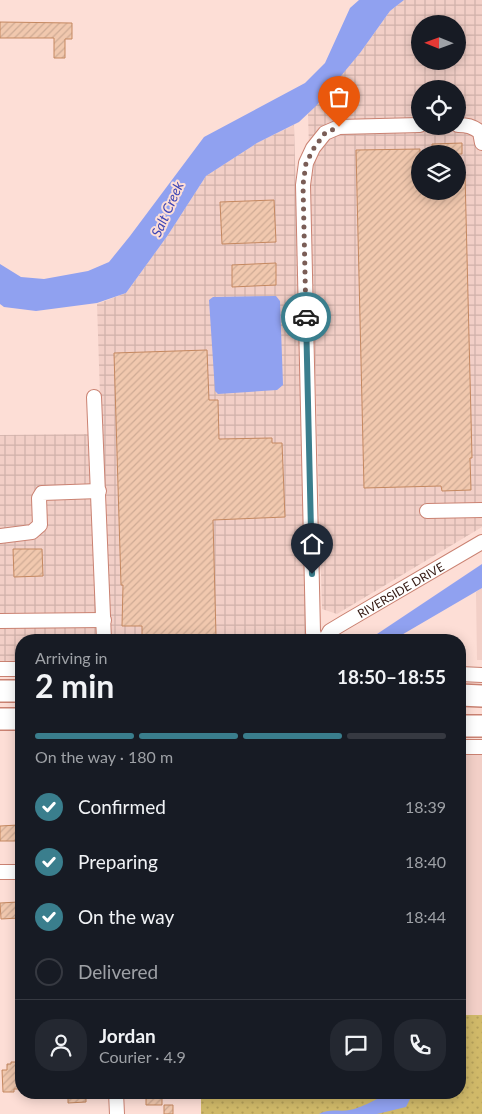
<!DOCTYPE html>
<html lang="en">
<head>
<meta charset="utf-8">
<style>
	:root { --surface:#171b24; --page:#242831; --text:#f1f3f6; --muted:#9ea1a6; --line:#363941; --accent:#3a7e8d }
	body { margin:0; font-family:Lato,sans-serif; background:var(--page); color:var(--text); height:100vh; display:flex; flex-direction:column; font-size:19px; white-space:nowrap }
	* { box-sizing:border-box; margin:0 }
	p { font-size:16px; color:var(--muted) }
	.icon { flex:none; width:28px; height:28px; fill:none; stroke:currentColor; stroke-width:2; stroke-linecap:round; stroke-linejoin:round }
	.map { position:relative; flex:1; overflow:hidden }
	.panel { position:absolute; left:15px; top:634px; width:451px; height:465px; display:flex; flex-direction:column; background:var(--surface); border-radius:20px; box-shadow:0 2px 12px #0003 }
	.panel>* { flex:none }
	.needle { width:32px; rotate:271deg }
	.fabs { position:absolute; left:411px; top:15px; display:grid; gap:10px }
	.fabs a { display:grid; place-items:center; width:55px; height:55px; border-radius:50%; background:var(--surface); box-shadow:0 2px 12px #0003; font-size:25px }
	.pin { position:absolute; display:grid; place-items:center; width:42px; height:42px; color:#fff; margin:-51px -21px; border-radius:50% 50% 50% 0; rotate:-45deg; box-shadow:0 0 5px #0007 }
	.pin .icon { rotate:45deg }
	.courier { position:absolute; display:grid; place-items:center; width:50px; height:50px; margin:-25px; border:4px solid #3a7e8d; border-radius:50%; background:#fff; color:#222; box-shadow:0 1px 6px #0007 }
	.summary em { font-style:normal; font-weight:700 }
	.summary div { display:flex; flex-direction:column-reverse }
	.summary { display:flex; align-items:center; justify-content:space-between; height:85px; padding:0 20px }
	h1 { font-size:32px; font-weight:700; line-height:38px }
	.bar { display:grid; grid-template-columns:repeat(4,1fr); gap:8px 5px; align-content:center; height:60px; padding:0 20px }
	.bar i { height:6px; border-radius:4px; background:var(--line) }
	.bar .selected { background:var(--accent) }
	.bar p { grid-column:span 4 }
	.line { display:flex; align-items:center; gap:12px; padding:0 20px; border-top:1px solid var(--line) }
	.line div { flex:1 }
	.round { display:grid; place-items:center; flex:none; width:52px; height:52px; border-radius:20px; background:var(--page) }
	ol { padding:0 20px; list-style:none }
	li { display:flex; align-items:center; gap:15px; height:55px }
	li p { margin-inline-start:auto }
	li .icon { padding:5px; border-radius:50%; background:var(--accent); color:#fff; stroke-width:4 }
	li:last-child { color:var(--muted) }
	li i { width:28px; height:28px; border:2px solid var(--line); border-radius:50% }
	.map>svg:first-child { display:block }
	.built { fill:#f2cfc7 }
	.industrial { fill:url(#industrial-grid); fill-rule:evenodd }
	.grass { fill:url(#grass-dots) }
	.water { fill:#90a1f0 }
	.building { fill:url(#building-hatch); stroke:#c58860 }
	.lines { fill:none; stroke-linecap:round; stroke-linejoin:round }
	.minor-casing { stroke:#ca8272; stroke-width:16 }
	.highway-casing { stroke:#ca8272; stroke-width:24 }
	.minor { stroke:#fff; stroke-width:14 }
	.highway { stroke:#fff; stroke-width:21 }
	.done { stroke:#7a5d56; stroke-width:5; stroke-dasharray:0 9 }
	.route { stroke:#3a7e8d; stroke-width:6 }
	.labels { text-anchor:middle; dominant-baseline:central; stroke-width:4; stroke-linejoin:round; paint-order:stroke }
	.street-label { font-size:12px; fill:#331811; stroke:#fdded6 }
	.water-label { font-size:14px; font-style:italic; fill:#3d45b5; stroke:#fdded6 }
</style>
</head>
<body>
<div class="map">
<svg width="482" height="1114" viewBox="0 0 482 1114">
	<defs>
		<pattern id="industrial-grid" width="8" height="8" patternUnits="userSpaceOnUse" patternTransform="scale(1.25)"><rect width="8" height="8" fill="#f2cfc7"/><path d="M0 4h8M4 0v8" fill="none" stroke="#d0b1aa"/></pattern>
		<pattern id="grass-dots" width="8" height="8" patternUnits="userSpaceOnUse" patternTransform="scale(1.25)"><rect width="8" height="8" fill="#d0b969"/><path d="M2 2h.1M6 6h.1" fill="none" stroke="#b39e5a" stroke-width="1.8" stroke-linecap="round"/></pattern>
		<pattern id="building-hatch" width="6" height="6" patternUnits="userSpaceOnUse" patternTransform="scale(1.25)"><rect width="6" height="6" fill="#f1c8ae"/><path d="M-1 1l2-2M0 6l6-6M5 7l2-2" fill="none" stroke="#cfab95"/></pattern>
	</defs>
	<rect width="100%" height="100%" fill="#fdded6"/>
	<!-- built -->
	<path class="built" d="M482 588V660H477L476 592Z
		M460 755H482V1015H460Z"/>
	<!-- industrial -->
	<path class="industrial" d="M404 0H482V527L337 614 322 609 308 113 360 53 390 11ZM420 24H458V61H420ZM420 89H458V126H420ZM420 154H458V191H420Z
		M294 125 308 626 311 640H108L97 304 126 293 168 235 206 176 257 143Z
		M93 434 102 640H21V664H0V435Z"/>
	<!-- grass -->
	<path class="grass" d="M460 1015H482V1114H201V1093L460 1092Z"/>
	<!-- water -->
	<path class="water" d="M359 0H404L390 11 360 53 316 106 299 122 257 143 206 176 168 235 126 293 97 303 36 311 4 307 0 304V264L21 277 44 279 88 271 109 262 130 236 204 137 305 83 325 63 350 8Z
		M276 296 280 301 283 385 277 390 218 394 215 391 209 300 213 297Z
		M482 564V588L393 640H368Z
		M386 1093H411V1097L406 1107 377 1114H319C329 1108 339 1112 350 1110 360 1108 379 1099 386 1093Z"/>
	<!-- building -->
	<path class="building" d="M0 22 72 23V39H65V58H54V38H0Z
		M462 143V154H432V144Z
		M420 149V191H458V174H465L472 458H470L471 490 442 491 441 486 364 488 356 150Z
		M274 200 276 242 222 244 220 202Z
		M276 263V285L232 287V265Z
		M207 350 209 400H218L219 439 272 438V443H282L285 517 213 520 216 636 142 635V626H122L123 585H121L114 353Z
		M13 549H42L43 576 14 577Z
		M18 825 19 841H0V826Z
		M18 902 19 918 1 919 0 903Z
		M11 1062H20V1089H14V1092H3L2 1070H7V1064H11Z
		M68 1092H86V1102L68 1103Z
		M146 1092H162V1105H146Z
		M164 1105H173V1114H164Z"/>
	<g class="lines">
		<defs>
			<g id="minor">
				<path d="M458 125C467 125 472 126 480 132L482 143"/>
				<path d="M94 397 104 640"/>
				<path d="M427 511 482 510"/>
				<path d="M0 536 32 532 40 525 39 498 42 493 99 491"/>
				<path d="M0 621 104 620"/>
				<path d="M316 640 313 632 303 185 306 163 313 148 325 133 339 127 420 125"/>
				<path id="s1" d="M325 640 330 631 345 622 482 542"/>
				<path d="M0 669H21"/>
				<path d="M460 674 482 675"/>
				<path d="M460 747H482"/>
				<path d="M0 872H21"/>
				<path d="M116 1092 117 1114"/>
			</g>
			<path id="highway" d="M0 691H21
				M460 695 482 696
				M0 719H21
				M460 726H482"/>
		</defs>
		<!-- minor casing -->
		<use href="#minor" class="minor-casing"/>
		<!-- highway casing -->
		<use href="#highway" class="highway-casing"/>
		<!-- minor -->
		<use href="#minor" class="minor"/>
		<!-- highway -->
		<use href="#highway" class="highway"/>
	</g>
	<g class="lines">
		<!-- done -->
		<path class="done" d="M306 317 303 185 306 163 314 148 325 133 339 127"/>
		<!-- route -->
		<path class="route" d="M306 317 312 574"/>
	</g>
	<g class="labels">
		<!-- street labels -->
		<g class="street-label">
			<text stroke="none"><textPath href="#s1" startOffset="92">RIVERSIDE DRIVE</textPath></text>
		</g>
		<!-- water labels -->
		<g class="water-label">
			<text transform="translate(167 209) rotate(-66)">Salt Creek</text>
		</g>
	</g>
</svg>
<div class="fabs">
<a><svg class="needle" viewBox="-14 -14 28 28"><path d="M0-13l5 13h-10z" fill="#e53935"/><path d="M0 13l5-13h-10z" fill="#9ea1a6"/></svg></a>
<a><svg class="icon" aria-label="locate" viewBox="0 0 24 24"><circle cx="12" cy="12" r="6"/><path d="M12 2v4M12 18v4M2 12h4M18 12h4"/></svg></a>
<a><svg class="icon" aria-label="layers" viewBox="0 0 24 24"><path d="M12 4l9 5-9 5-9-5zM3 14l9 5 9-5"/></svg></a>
</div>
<div class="pin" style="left:339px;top:127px;background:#ea580c"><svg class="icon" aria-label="bag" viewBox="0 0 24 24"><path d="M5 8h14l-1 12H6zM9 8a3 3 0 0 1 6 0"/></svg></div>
<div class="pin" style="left:312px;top:574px;background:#1f2937"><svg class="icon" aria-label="home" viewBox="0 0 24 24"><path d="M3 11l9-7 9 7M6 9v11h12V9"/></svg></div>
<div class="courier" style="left:306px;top:317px"><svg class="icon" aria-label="car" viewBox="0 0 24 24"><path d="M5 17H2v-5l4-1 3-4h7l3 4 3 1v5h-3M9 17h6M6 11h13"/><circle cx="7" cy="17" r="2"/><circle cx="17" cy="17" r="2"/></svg></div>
<section class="panel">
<div class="summary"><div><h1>2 min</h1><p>Arriving in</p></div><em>18:50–18:55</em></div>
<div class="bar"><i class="selected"></i><i class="selected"></i><i class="selected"></i><i></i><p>On the way · 180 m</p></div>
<ol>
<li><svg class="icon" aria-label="check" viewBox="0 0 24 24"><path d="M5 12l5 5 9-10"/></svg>Confirmed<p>18:39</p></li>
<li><svg class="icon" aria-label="check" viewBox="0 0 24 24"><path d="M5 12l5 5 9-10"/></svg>Preparing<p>18:40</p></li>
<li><svg class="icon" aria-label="check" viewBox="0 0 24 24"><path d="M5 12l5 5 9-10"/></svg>On the way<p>18:44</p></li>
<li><i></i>Delivered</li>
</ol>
<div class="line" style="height:90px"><a class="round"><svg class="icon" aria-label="person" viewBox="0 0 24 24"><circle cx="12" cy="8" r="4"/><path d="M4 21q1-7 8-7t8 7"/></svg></a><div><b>Jordan</b><p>Courier · 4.9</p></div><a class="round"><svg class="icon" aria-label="chat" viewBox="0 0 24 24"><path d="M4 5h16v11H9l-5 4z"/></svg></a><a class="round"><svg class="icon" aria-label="phone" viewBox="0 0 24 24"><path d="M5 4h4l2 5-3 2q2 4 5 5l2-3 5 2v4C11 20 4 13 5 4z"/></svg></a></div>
</section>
</div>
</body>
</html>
